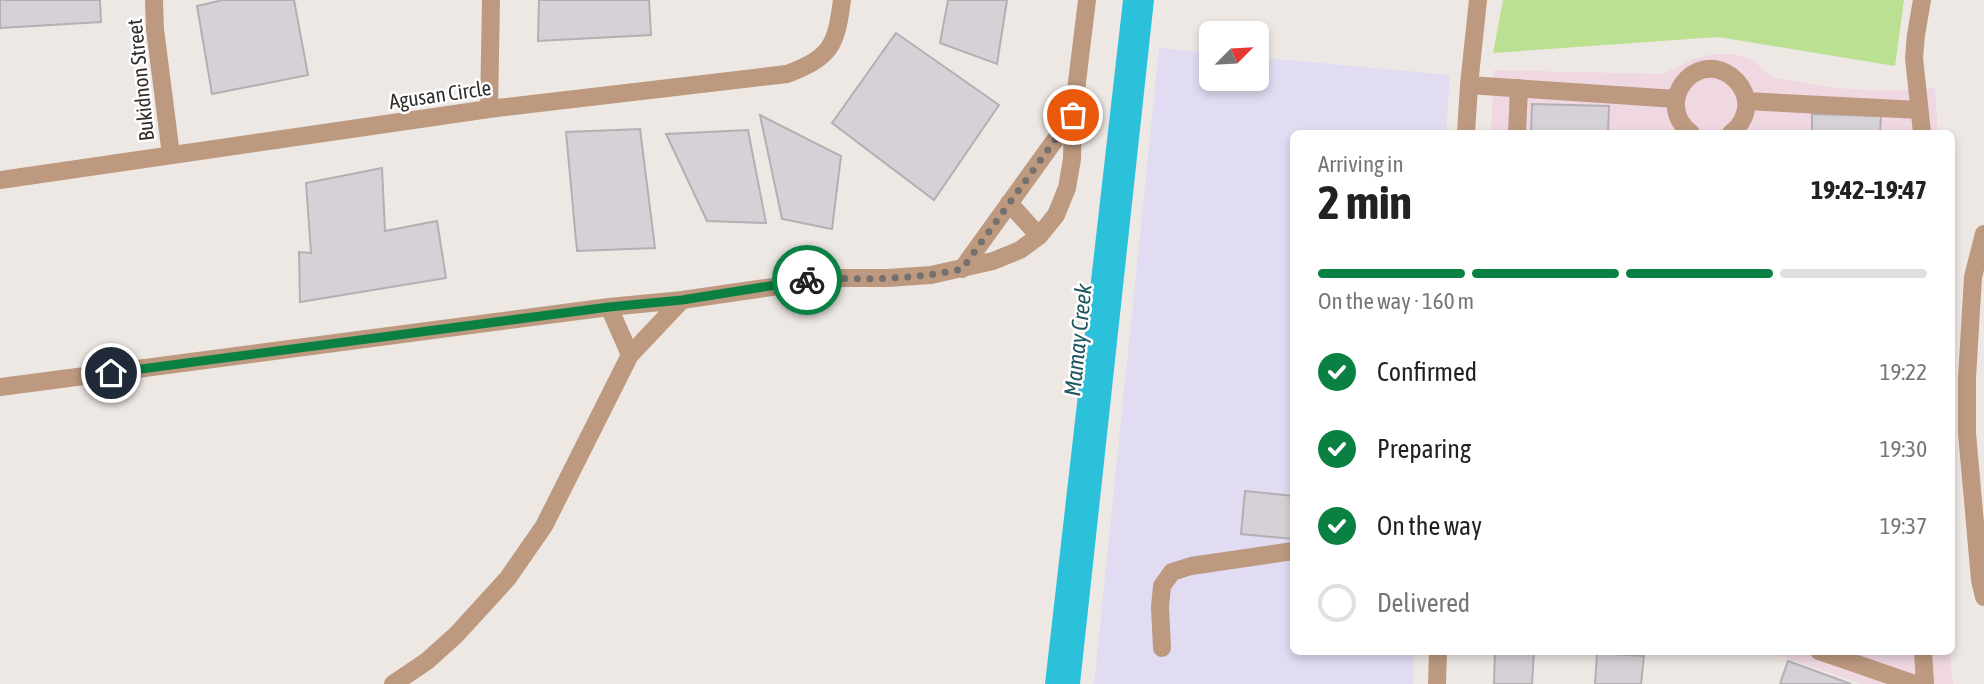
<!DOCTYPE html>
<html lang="en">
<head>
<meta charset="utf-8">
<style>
	:root { --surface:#fff; --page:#f2f2f2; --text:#222; --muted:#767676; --line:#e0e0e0; --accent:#0b8043 }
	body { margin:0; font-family:"Asap Condensed",sans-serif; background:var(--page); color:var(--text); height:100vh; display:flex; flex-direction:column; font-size:26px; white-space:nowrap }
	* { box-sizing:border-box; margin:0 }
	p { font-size:23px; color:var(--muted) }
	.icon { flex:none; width:38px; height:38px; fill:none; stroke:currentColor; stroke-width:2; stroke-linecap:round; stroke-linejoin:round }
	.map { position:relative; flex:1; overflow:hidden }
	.panel { position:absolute; left:1290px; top:130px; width:665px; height:525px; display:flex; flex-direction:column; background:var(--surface); border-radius:10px; box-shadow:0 4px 10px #0003 }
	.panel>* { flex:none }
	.needle { width:46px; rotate:66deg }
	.controls { position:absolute; left:1199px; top:21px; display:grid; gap:14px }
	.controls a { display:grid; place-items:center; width:70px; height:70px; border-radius:10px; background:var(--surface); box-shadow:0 4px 10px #0003; font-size:35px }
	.pin { position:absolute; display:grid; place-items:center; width:60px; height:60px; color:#fff; margin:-30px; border:4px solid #fff; border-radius:50%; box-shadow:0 2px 7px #0007 }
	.courier { position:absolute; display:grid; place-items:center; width:70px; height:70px; margin:-35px; border:5px solid #0b8043; border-radius:50%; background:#fff; color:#222; box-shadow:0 2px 9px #0007 }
	.overview em { font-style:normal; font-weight:700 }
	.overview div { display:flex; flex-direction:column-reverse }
	.overview { display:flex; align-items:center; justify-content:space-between; height:119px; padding:0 28px }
	h1 { font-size:46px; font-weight:700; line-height:52px }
	.bar { display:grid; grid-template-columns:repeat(4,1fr); gap:10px 7px; align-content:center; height:84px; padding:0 28px }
	.bar i { height:9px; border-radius:5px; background:var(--line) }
	.bar .selected { background:var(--accent) }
	.bar p { grid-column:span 4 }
	ol { padding:0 28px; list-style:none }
	li { display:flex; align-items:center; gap:21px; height:77px }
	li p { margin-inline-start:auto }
	li .icon { padding:7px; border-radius:50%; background:var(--accent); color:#fff; stroke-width:4 }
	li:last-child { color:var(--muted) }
	li i { width:38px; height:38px; border:4px solid var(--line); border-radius:50% }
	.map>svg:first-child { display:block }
	.commercial { fill:#f0d8e3 }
	.industrial { fill:#e1dcf2 }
	.green { fill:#bbe091 }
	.water { fill:#2cc1db }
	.building { fill:#d6d1d6; stroke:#b4afb3; stroke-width:2 }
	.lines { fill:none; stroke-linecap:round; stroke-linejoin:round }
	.minor { stroke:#bc997f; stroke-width:18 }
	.done { stroke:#73706d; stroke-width:7; stroke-dasharray:0 12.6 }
	.route { stroke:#0b8043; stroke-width:9 }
	.labels { text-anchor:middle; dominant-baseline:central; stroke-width:5; stroke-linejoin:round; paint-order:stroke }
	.street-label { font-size:21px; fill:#312f2d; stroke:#fff }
	.water-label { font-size:23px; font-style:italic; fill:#1e5763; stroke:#fff }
</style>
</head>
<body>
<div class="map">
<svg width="1984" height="684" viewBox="0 0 1984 684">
	<rect width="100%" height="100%" fill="#eee8e4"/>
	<!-- commercial -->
	<path class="commercial" d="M1714 54H1735L1753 60 1771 77 1835 88 1883 91 1935 88 1938 133H1491L1494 70 1663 74 1693 59Z
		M1766 651H1950L1953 684H1862Z"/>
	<!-- industrial -->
	<path class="industrial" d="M1159 48 1211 53V79H1256L1257 57 1450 75 1446 133H1293V651H1414L1413 684H1094Z"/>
	<!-- green -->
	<path class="green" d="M1503 0H1904L1895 66 1718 37 1493 53Z"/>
	<!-- water -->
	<path class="water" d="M1123 0H1154L1081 675 1080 684H1045Z"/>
	<!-- building -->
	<path class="building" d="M0 0H100L101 22 0 28Z
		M223 0H294L308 75 212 94 197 6Z
		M539 0H649L651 35 538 41Z
		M948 0H1007L997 64 940 43Z
		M896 33 999 105 934 200 832 123Z
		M1532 104 1609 106 1608 133H1531Z
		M1812 114 1881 116 1880 133H1812Z
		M760 115 841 156 832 229 782 219Z
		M640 129 655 248 577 251 566 132Z
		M748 130 766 223 707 221 666 134Z
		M382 168 385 231 437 221 446 278 300 302 299 252 311 253 306 183Z
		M1245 491 1293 496V539L1241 534Z
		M1495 651H1534L1532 684H1494Z
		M1597 653 1644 656 1641 684H1595Z
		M1788 661 1851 684H1780Z"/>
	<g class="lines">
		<!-- minor -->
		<path class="minor" d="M154 0 155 29 171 155
			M1469 85 1676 99
			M1746 101 1919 110
			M489 109 491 0
			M1466 133 1469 85 1478 0
			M1517 133 1519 88
			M1691 133C1653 104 1694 49 1731 76 1739 82 1744 90 1746 99 1748 112 1742 125 1731 133
			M1922 133 1914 58 1916 35 1922 0
			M0 180 489 109 787 74C832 57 836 45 842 0
			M1009 203 1039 236
			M1984 234 1973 277 1967 378V433L1980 580 1984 597
			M962 269 1073 115
			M609 307 630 355
			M0 387 609 307 682 300 835 278H888L931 275 993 261 1020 250 1039 236 1056 215 1067 188 1072 159 1073 115 1087 0
			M1162 648 1160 607 1162 586 1172 572 1191 566 1293 551
			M1819 651 1915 684
			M1923 651 1925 684
			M393 684 427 661 456 635 508 578 544 526 630 355 682 300
			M1437 684 1438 651"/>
	</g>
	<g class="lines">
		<!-- done -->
		<path class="done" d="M807 280C835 277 863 280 891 278 915 277 938 274 962 269L1073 115"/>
		<!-- route -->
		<path class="route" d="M111 373 609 307 682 300 807 280"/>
	</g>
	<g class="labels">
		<!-- street labels -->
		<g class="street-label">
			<text transform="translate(140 80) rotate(-96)">Bukidnon Street</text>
			<text transform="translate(440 94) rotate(-8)">Agusan Circle</text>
		</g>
		<!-- water labels -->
		<g class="water-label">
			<text transform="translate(1078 340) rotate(-84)">Mamay Creek</text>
		</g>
	</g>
</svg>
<div class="controls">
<a><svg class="needle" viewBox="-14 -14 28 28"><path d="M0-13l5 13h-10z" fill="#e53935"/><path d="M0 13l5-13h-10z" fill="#767676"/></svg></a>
</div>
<div class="pin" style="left:1073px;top:115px;background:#ea580c"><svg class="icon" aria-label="bag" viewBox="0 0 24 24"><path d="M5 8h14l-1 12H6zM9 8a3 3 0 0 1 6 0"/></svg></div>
<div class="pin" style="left:111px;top:373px;background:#1f2937"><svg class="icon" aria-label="home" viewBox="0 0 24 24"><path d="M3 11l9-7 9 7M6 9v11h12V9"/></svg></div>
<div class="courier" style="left:807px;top:280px"><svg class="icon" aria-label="bike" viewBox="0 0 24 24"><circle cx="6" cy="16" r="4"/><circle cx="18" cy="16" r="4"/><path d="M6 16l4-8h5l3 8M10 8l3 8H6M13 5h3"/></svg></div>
<section class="panel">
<div class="overview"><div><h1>2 min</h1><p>Arriving in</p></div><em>19:42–19:47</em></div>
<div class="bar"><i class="selected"></i><i class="selected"></i><i class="selected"></i><i></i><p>On the way · 160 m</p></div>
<ol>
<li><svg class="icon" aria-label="check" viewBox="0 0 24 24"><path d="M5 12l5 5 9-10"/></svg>Confirmed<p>19:22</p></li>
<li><svg class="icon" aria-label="check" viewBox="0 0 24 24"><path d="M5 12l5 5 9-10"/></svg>Preparing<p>19:30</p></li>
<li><svg class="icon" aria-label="check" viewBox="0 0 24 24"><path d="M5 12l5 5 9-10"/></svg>On the way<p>19:37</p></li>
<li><i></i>Delivered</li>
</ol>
</section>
</div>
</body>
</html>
